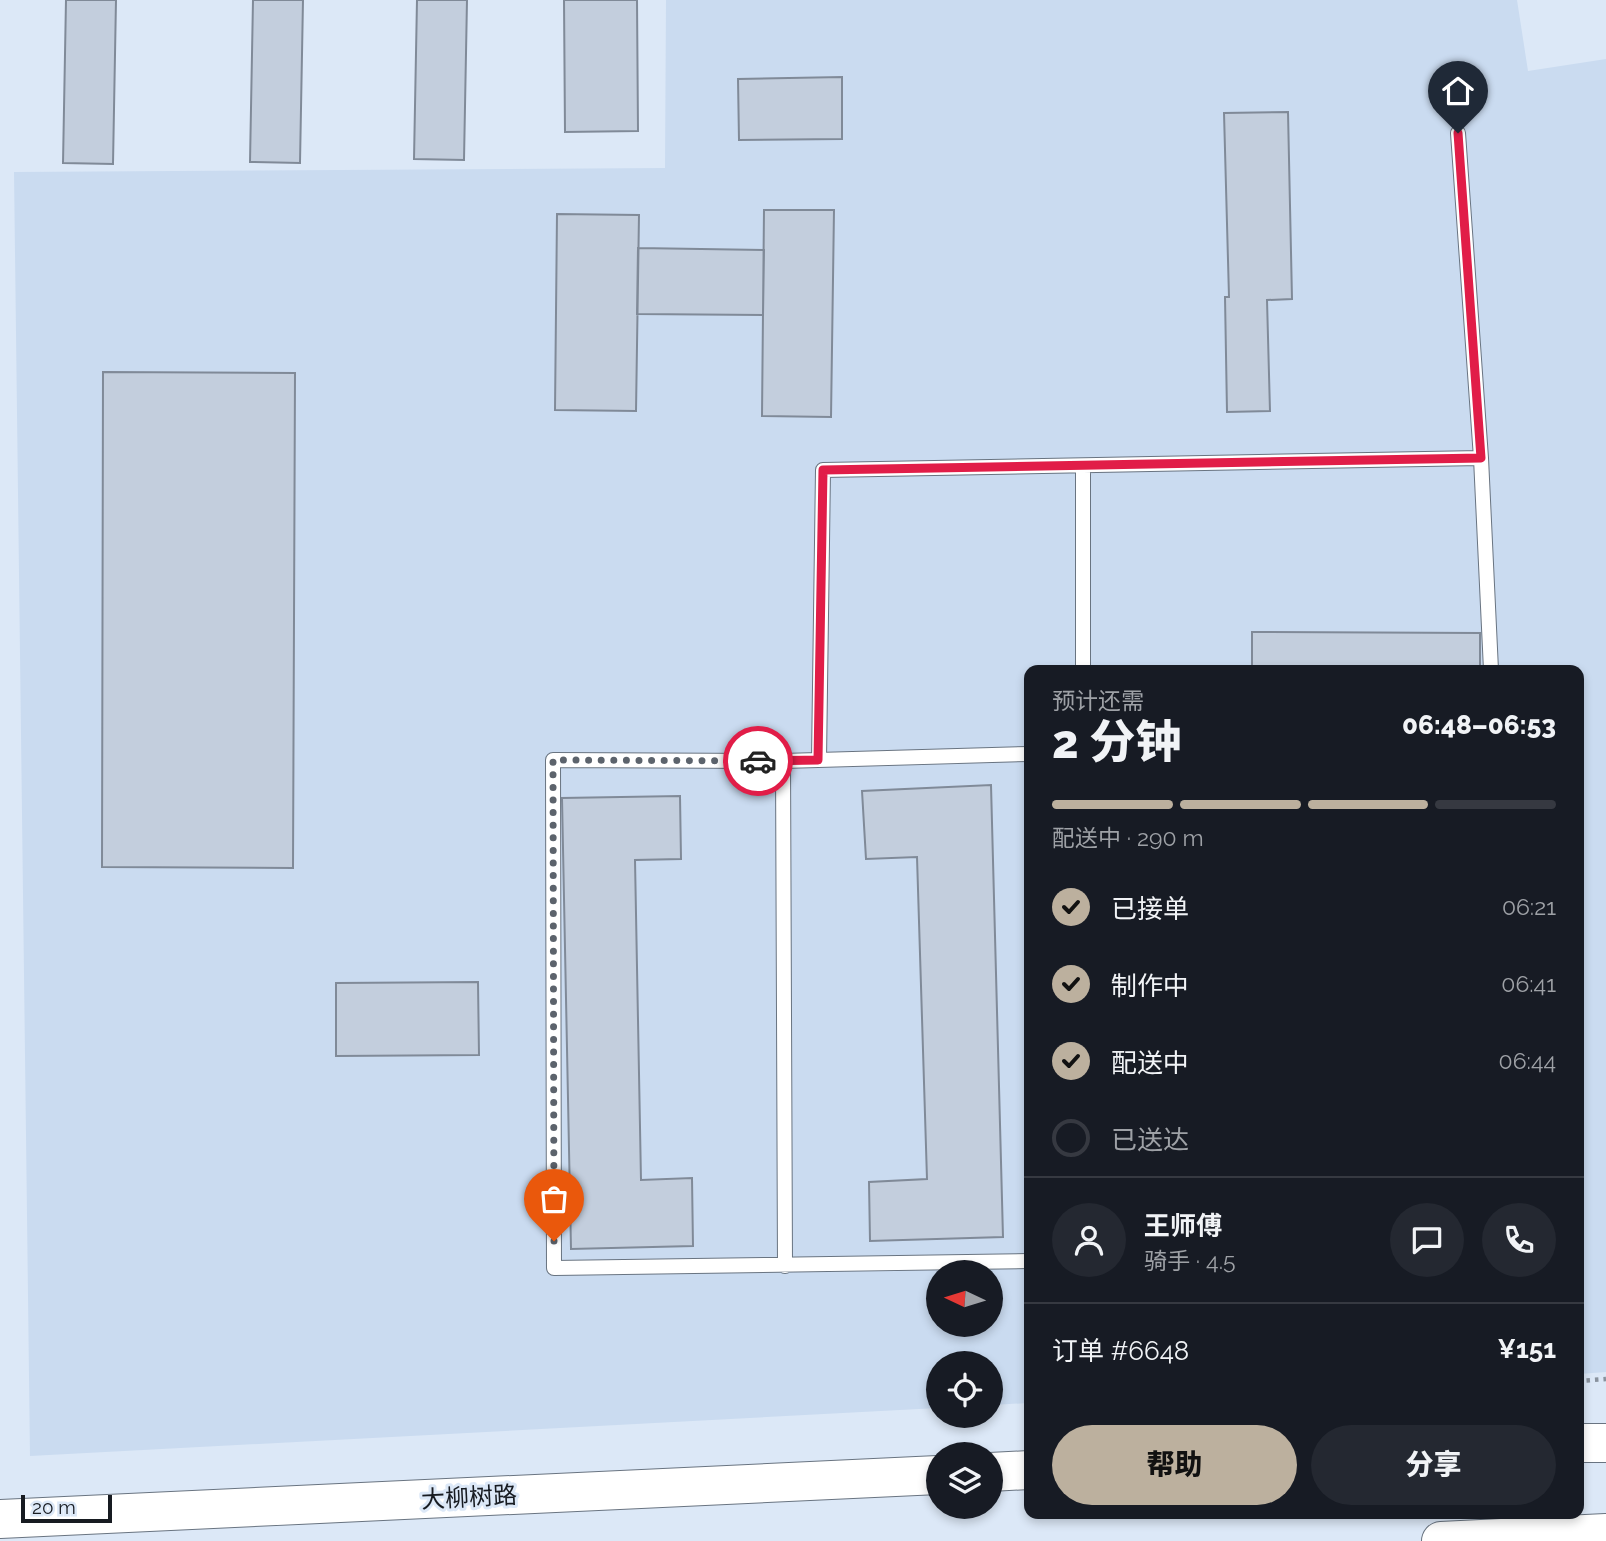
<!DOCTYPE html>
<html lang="zh">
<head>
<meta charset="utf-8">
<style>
	:root { --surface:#171b24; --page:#242831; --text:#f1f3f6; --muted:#9ea1a6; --line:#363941; --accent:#bcb09e }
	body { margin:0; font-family:Raleway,"Noto Sans SC",sans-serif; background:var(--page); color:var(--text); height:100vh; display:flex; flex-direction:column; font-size:26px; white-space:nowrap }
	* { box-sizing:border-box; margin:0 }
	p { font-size:23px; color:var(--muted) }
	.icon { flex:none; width:38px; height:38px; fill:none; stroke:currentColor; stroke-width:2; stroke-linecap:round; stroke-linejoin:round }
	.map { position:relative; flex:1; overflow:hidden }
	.side { position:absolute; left:1024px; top:665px; width:560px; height:854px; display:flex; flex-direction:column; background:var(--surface); border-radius:14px; box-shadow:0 4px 10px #0003 }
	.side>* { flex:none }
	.needle { width:46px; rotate:274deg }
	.buttons { position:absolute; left:926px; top:1260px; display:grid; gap:14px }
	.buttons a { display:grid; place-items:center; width:77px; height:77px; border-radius:50%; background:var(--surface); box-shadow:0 4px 10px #0003; font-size:35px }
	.scale { position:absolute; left:21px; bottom:18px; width:91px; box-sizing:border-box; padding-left:7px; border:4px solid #171b21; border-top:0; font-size:19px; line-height:24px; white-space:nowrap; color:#171b21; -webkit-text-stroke:5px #dce8f7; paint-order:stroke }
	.pin { position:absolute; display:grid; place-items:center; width:60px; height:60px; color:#fff; margin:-72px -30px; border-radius:50% 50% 50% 0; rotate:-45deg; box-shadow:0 0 7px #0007 }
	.pin .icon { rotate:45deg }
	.courier { position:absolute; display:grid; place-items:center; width:70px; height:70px; margin:-35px; border:5px solid #e11d48; border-radius:50%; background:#fff; color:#222; box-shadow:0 2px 9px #0007 }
	.summary em { font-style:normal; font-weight:800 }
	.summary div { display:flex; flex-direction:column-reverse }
	.summary { display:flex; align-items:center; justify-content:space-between; height:119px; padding:0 28px }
	h1 { font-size:46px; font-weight:800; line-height:52px }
	.bar { display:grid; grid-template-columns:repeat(4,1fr); gap:10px 7px; align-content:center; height:84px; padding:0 28px }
	.bar i { height:9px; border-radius:5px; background:var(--line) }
	.bar .selected { background:var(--accent) }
	.bar p { grid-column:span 4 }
	.line { display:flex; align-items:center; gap:18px; padding:0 28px; border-top:2px solid var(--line) }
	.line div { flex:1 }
	.round { display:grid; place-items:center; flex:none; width:74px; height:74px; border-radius:37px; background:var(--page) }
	ol { padding:0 28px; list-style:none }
	li { display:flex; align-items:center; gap:21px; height:77px }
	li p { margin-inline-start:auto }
	li .icon { padding:7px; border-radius:50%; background:var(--accent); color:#111; stroke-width:4 }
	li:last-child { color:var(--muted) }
	li i { width:38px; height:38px; border:4px solid var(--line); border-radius:50% }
	.action { display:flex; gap:14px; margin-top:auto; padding:14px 28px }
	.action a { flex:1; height:80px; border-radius:42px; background:var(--accent); color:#111; font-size:28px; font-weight:800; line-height:80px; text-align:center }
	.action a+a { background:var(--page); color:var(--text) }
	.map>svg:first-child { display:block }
	.built { fill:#cadbf0; fill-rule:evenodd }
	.building { fill:#c3cedd; stroke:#808a98; stroke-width:2 }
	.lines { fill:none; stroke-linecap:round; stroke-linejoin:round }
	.service-casing { stroke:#697481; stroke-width:16 }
	.secondary-casing { stroke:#697481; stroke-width:40 }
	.path { stroke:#89929d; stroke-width:4.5; stroke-dasharray:3.5 5; stroke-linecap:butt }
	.service { stroke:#fff; stroke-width:14 }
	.secondary { stroke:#fff; stroke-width:38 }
	.done { stroke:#5c636c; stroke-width:7; stroke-dasharray:0 12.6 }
	.route { stroke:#e11d48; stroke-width:9 }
	.labels { text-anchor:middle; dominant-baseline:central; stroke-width:6; stroke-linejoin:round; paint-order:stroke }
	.street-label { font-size:24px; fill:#171b21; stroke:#dce8f7 }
</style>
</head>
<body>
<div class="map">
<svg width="1606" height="1541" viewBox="0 0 1606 1541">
	<rect width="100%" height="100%" fill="#dce8f7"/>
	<!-- built -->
	<path class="built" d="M666 0H1517L1528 71 1606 59V1372L1579 1374 1578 670H1029V1403L991 1405 990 1363H938V1408L30 1456 14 172 665 168ZM938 1272H990V1325H938Z"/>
	<!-- building -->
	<path class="building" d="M66 0H116L113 164 63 163Z
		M253 0H303L300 163 250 162Z
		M417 0H467L464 160 414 159Z
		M564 0H637L638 131 565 132Z
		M842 77V139L739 140 738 79Z
		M1288 112 1292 299 1267 300 1270 411 1227 412 1225 297H1229L1224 113Z
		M764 210H834L831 417 762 416Z
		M557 214 639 215 636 411 555 410Z
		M638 248 764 250 763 315 637 314Z
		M103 372 295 373 293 868 102 867Z
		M1252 632 1480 633V670H1252Z
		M991 785 1003 1237 870 1241 869 1182 927 1179 917 857 866 859 862 791Z
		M680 796 681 859 635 860 641 1180 692 1178 693 1246 571 1249 562 798Z
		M478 982 479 1055 336 1056V983Z"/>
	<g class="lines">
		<defs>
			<path id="service" d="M1458 133 1481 458 1491 670
				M1083 670V467
				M1029 754 783 761 553 760 554 1268 1029 1261
				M819 760 823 470 1481 458
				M783 761 785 1266"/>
			<path id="secondary" d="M1578 1443H1606
				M990 1472 1029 1470
				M0 1519 938 1475
				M1441 1541 1606 1533"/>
		</defs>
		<!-- service casing -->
		<use href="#service" class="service-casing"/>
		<!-- secondary casing -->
		<use href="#secondary" class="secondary-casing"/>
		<!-- path -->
		<path class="path" d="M1578 1381 1606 1379"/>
		<!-- service -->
		<use href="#service" class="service"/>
		<!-- secondary -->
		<use href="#secondary" class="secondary"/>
	</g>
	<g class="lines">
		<!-- done -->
		<path class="done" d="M554 1241 553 760 758 761"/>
		<!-- route -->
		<path class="route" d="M758 761 818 760 823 470 1481 458 1458 133"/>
	</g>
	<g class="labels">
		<!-- street labels -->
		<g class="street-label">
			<text transform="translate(469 1497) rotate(-3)">大柳树路</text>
		</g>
	</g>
</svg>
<div class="buttons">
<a><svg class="needle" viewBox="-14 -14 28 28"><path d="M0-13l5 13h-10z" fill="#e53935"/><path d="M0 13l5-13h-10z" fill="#9ea1a6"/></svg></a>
<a><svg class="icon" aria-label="locate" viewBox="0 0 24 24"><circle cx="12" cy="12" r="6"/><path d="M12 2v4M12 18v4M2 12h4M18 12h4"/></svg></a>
<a><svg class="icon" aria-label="layers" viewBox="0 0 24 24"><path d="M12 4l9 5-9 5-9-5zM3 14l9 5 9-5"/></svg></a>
</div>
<div class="scale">20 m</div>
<div class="pin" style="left:554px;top:1241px;background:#ea580c"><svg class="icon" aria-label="bag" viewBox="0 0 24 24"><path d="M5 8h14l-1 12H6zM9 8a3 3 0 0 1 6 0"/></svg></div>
<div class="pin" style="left:1458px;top:133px;background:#1f2937"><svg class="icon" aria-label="home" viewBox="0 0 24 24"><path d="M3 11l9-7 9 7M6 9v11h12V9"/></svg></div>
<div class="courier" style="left:758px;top:761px"><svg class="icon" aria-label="car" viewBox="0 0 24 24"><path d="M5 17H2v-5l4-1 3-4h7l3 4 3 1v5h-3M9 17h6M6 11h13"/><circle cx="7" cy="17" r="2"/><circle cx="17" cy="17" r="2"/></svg></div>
<section class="side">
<div class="summary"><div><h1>2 分钟</h1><p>预计还需</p></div><em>06:48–06:53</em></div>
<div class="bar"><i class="selected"></i><i class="selected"></i><i class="selected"></i><i></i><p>配送中 · 290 m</p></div>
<ol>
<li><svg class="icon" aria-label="check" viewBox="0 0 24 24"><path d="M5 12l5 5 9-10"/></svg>已接单<p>06:21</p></li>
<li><svg class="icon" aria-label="check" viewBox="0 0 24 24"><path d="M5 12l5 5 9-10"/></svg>制作中<p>06:41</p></li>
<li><svg class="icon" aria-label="check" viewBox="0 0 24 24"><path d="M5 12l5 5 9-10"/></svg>配送中<p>06:44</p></li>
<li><i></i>已送达</li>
</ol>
<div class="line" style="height:126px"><a class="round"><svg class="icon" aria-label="person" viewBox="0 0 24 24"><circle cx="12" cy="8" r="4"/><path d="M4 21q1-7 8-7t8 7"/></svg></a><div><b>王师傅</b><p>骑手 · 4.5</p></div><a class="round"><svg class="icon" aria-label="chat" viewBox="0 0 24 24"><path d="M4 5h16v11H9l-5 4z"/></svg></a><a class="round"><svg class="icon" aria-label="phone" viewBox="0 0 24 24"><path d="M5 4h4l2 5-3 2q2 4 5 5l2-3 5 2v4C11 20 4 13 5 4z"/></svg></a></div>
<div class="line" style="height:91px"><div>订单 #6648</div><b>¥151</b></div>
<div class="action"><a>帮助</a><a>分享</a></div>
</section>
</div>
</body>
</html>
